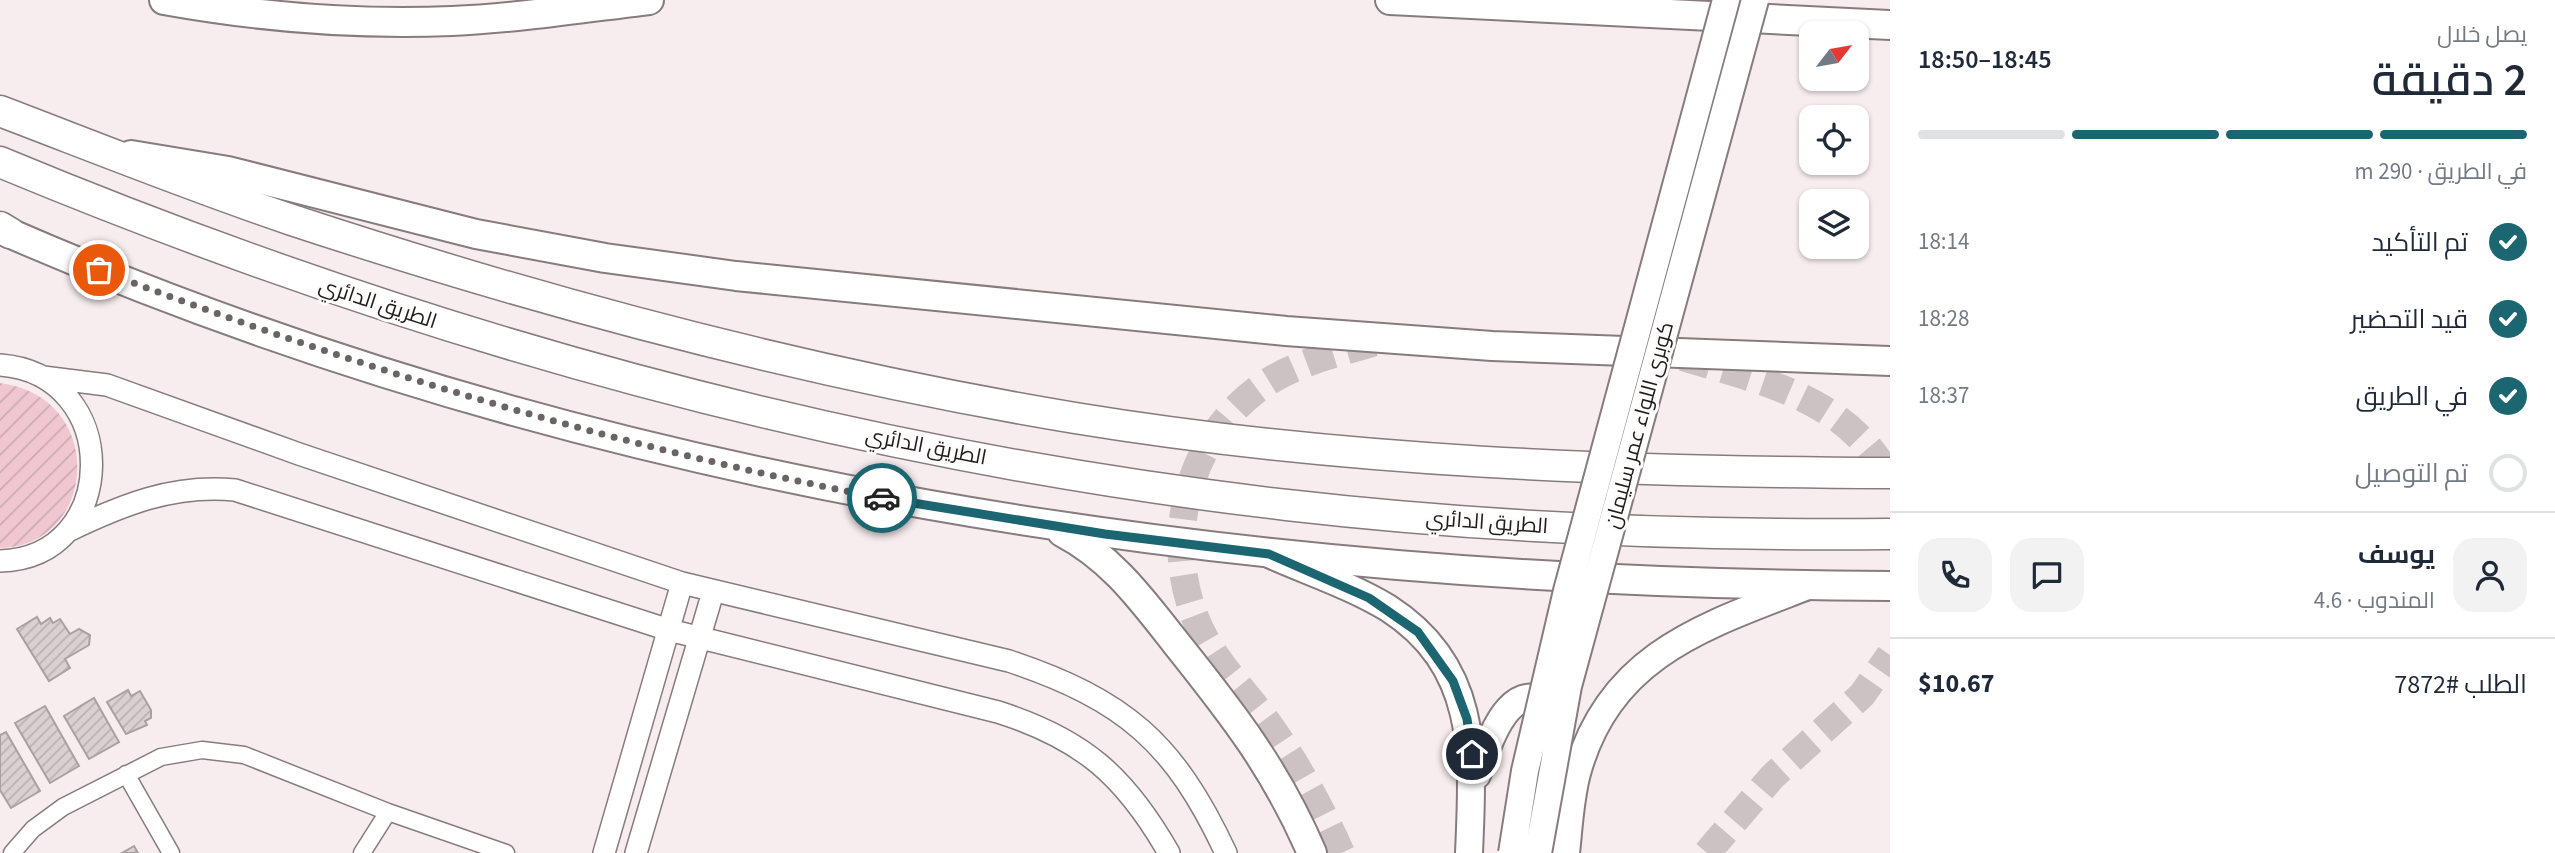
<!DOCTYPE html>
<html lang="ar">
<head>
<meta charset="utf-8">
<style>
	:root { --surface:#fff; --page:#f2f2f3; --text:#1f2937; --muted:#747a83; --line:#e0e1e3; --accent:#1c6672 }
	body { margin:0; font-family:"Source Sans 3",Cairo,sans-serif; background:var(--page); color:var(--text); direction:rtl; height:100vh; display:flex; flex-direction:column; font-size:26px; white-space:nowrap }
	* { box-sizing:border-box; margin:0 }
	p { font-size:23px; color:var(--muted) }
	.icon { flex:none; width:38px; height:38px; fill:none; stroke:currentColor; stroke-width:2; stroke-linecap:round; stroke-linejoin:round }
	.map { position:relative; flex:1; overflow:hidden; direction:ltr }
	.drawer { display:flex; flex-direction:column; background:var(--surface); width:665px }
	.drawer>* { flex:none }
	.needle { width:46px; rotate:59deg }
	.fabs { position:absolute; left:1799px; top:21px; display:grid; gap:14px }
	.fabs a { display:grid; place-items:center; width:70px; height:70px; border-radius:14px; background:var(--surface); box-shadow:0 2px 5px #0004; font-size:35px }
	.pin { position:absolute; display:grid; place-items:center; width:60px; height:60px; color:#fff; margin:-30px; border:4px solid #fff; border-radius:50%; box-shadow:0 2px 7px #0007 }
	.courier { position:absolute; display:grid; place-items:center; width:70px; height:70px; margin:-35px; border:5px solid #1c6672; border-radius:50%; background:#fff; color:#222; box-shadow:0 2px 9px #0007 }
	.overview em { font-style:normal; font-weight:600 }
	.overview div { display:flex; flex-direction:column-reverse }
	.overview { display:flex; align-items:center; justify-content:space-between; height:119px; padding:0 28px }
	h1 { font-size:46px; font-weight:600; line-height:52px }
	.bar { display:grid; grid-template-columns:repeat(4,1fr); gap:10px 7px; align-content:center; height:84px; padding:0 28px }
	.bar i { height:9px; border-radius:5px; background:var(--line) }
	.bar .selected { background:var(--accent) }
	.bar p { grid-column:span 4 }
	.line { display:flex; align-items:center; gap:18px; padding:0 28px; border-top:2px solid var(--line) }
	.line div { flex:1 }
	.round { display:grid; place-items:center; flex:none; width:74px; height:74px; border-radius:21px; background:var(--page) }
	ol { padding:0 28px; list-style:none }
	li { display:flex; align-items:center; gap:21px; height:77px }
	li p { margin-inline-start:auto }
	li .icon { padding:7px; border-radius:50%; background:var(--accent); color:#fff; stroke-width:4 }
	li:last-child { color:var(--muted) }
	li i { width:38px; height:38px; border:4px solid var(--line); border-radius:50% }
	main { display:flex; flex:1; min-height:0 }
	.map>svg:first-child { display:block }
	.garden { fill:url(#garden-furrows) }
	.building { fill:url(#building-hatch); stroke:#aaa0a2; stroke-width:2 }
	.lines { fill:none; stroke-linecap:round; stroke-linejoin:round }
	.trunk-tunnel { stroke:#ccc2c4; stroke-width:28; stroke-dasharray:28 14; stroke-linecap:butt }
	.minor-casing { stroke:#867c7e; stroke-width:19 }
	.tertiary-casing { stroke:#867c7e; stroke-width:24 }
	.primary-casing { stroke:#867c7e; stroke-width:30 }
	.trunk-casing { stroke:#867c7e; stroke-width:32 }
	.motorway-casing { stroke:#867c7e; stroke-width:33 }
	.minor { stroke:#fff; stroke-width:16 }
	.tertiary { stroke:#fff; stroke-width:21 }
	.primary { stroke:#fff; stroke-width:26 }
	.trunk { stroke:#fff; stroke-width:28 }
	.motorway { stroke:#fff; stroke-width:30 }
	.primary-bridge-casing { stroke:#867c7e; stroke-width:30; stroke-linecap:butt }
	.primary-bridge { stroke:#fff; stroke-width:26 }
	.done { stroke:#6b6465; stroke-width:7; stroke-dasharray:0 12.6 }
	.route { stroke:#1c6672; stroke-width:9 }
	.labels { text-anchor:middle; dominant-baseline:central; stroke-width:6; stroke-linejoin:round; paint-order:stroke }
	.street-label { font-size:21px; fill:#1f1b1b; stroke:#fefcfc }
</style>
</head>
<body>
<main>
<section class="drawer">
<div class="overview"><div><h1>2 دقيقة</h1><p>يصل خلال</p></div><em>18:45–18:50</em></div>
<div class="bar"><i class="selected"></i><i class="selected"></i><i class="selected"></i><i></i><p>في الطريق · 290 m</p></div>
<ol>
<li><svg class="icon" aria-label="check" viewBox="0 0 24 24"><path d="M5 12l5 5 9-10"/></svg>تم التأكيد<p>18:14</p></li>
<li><svg class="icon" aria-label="check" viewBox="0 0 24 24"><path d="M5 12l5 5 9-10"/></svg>قيد التحضير<p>18:28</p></li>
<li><svg class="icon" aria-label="check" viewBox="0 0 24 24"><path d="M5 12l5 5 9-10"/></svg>في الطريق<p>18:37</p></li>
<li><i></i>تم التوصيل</li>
</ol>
<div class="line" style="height:126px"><a class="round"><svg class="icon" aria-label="person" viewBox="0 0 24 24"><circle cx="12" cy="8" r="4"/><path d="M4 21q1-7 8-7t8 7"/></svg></a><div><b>يوسف</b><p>المندوب · 4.6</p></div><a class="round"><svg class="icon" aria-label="chat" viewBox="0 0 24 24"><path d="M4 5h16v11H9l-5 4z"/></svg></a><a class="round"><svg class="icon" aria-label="phone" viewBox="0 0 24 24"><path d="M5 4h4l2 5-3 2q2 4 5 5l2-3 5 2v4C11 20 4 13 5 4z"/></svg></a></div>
<div class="line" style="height:91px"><div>الطلب #7872</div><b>$10.67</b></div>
</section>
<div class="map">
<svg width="1890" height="853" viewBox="0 0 1890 853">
	<defs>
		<pattern id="garden-furrows" width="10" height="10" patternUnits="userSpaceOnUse" patternTransform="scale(1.75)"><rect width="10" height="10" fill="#f0c7d0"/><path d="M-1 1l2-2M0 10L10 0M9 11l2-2" fill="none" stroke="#cdaab2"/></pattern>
		<pattern id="building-hatch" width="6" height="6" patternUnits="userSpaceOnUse" patternTransform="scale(1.75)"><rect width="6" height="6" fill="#dacfd1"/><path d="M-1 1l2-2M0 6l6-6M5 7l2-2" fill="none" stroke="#bbb1b3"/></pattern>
	</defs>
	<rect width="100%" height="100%" fill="#f7ecee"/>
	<!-- garden -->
	<path class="garden" d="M0 383C108 397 98 546 0 548Z"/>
	<!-- building -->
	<path class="building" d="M37 617 41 624 50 618 53 623 60 619 70 634 79 629 90 635 89 645 65 659 70 668 49 681 17 629Z
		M128 690 131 696 140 691 151 710V718L145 721 147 725 126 734 107 702Z
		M94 698 119 742 89 759 64 716Z
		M45 706 79 766 50 783 15 723Z
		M6 732 40 791 11 808 0 790V735Z
		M134 846 138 853H122Z"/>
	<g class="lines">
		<!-- trunk-tunnel -->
		<path class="trunk-tunnel" d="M1683 357C1764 382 1847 398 1890 479
			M1341 853C1321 808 1297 764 1268 723 1246 693 1219 666 1202 633 1158 545 1186 432 1271 380 1306 359 1347 351 1386 339
			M1707 853 1772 777 1862 695 1890 655"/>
		<defs>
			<path id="minor" d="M126 774 171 853
				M12 853 33 829 63 807 161 757 202 750 244 755 388 812 506 853
				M362 853 388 812"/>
			<path id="tertiary" d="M0 365C123 374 121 558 0 561
				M43 377 107 385 299 454 682 583 1009 661C1125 700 1174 742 1226 853
				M68 531C122 505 173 484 235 490L669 630 998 712C1083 739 1125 776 1169 853
				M604 853 682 583
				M636 853 713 592"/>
			<path id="primary" d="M1271 555C1309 572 1352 586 1388 608 1480 667 1473 757 1469 853
				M1477 775C1490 741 1510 667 1561 711
				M1566 853C1569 826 1570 799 1577 773 1610 654 1705 626 1808 586"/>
			<path id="trunk" d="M164 0C259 17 355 25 452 21 518 18 583 8 649 0
				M1390 0 1890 25
				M131 155 228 171 476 234 605 258 736 276 1286 331 1492 346 1890 361
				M0 229C595 490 1244 583 1890 586
				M1062 532C1112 558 1142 600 1176 643 1232 713 1276 769 1312 853"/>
			<path id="motorway" d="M0 111C97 148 194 187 292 220 547 304 810 374 1075 418 1344 462 1618 472 1890 473
				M0 162C411 333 844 454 1287 505 1487 528 1688 536 1890 534
				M0 227 10 233"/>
		</defs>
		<!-- minor casing -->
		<use href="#minor" class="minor-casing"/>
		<!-- tertiary casing -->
		<use href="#tertiary" class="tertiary-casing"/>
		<!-- primary casing -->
		<use href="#primary" class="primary-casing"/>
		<!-- trunk casing -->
		<use href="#trunk" class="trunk-casing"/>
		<!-- motorway casing -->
		<use href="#motorway" class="motorway-casing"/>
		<!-- minor -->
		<use href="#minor" class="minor"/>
		<!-- tertiary -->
		<use href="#tertiary" class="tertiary"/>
		<!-- primary -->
		<use href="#primary" class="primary"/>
		<!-- trunk -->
		<use href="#trunk" class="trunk"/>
		<!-- motorway -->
		<use href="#motorway" class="motorway"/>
		<defs>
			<path id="primary-bridge" d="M1512 853 1525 771 1567 591 1726 0
				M1538 853 1568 686 1755 0"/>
		</defs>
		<!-- primary-bridge casing -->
		<use href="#primary-bridge" class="primary-bridge-casing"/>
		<!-- primary-bridge -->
		<use href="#primary-bridge" class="primary-bridge"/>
	</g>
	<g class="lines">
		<!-- done -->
		<path class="done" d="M99 270C354 367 614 447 882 498"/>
		<!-- route -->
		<path class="route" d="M882 498 1105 534 1269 554 1369 598 1418 632 1453 681 1467 719 1472 754"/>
	</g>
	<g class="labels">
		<!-- street labels -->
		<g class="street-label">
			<text transform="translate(378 303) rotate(18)">الطريق الدائري</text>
			<text transform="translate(1639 425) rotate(-75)">كوبرى اللواء عمر سليمان</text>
			<text transform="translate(926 446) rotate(11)">الطريق الدائري</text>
			<text transform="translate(1487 522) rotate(4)">الطريق الدائري</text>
		</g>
	</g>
</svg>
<div class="fabs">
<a><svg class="needle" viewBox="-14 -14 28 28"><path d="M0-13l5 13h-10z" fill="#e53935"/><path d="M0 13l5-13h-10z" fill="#747a83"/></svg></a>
<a><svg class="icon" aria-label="locate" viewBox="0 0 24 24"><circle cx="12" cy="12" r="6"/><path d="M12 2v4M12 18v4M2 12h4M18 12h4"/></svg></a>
<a><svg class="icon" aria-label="layers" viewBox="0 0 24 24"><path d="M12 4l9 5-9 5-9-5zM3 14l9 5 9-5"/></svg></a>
</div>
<div class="pin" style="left:99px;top:270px;background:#ea580c"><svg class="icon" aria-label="bag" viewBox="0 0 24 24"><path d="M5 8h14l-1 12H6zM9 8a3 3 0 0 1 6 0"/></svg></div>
<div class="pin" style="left:1472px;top:754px;background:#1f2937"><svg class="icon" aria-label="home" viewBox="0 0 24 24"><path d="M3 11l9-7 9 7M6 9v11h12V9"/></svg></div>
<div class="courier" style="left:882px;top:498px"><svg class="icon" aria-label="car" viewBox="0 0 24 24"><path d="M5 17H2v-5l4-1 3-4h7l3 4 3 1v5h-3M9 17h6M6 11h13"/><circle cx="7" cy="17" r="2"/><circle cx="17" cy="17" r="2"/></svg></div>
</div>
</main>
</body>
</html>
